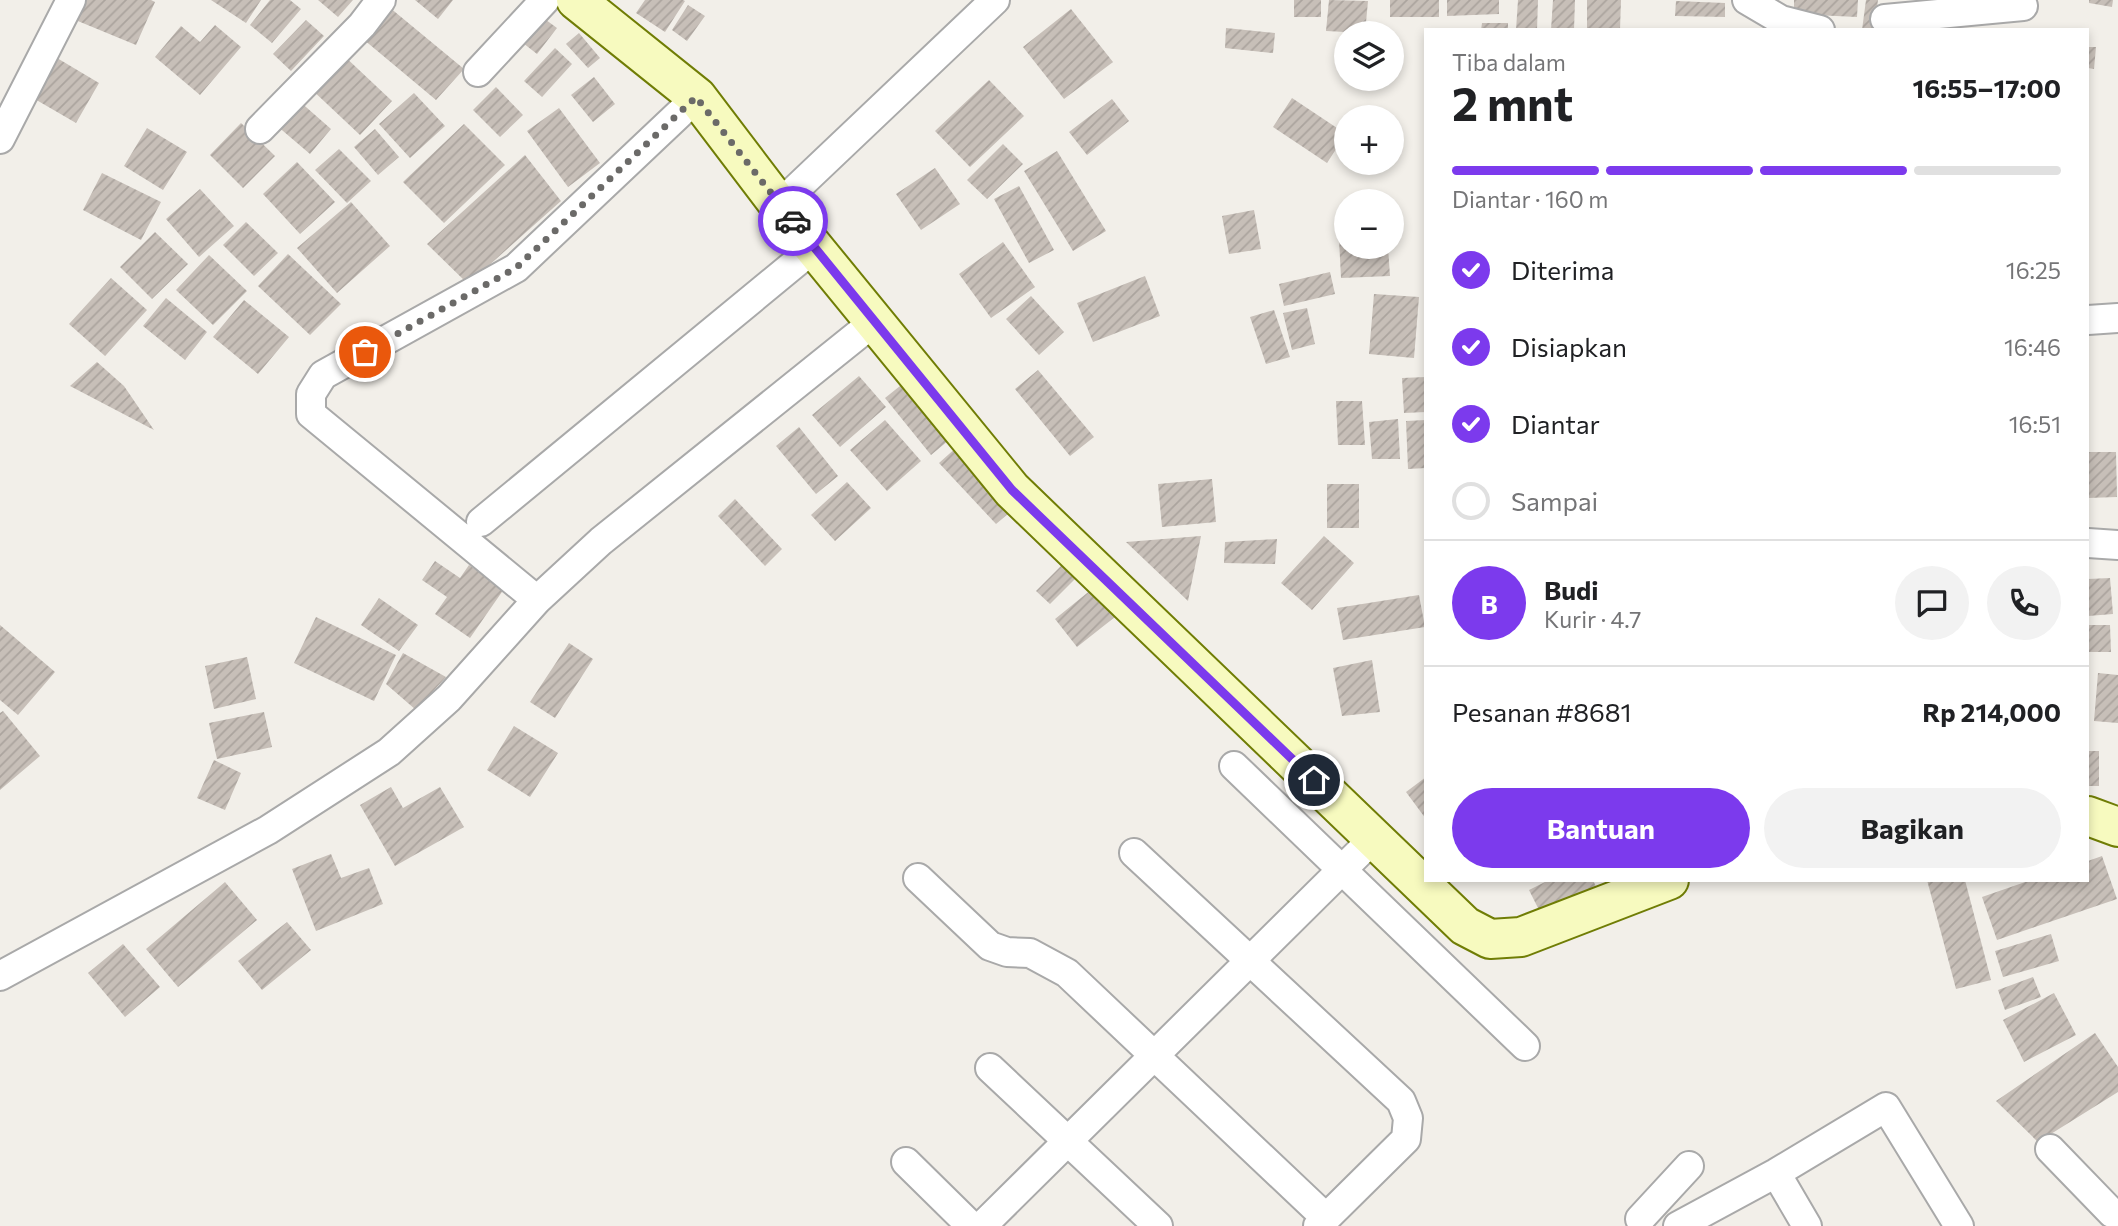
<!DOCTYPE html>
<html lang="id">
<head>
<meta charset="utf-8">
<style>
	:root { --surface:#fff; --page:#f2f2f2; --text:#202124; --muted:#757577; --line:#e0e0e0; --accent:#7c3aed }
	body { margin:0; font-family:Commissioner,sans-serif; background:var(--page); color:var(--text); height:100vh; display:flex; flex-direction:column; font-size:26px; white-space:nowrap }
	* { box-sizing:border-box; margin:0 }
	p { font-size:23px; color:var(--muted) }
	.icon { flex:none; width:38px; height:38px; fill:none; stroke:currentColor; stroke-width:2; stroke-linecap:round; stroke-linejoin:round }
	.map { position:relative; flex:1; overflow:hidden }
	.drawer { position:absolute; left:1424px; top:28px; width:665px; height:854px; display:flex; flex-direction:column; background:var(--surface); border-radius:0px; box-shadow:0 4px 10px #0003 }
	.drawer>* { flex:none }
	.fabs { position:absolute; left:1334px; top:21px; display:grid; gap:14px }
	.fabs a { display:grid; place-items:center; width:70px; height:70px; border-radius:50%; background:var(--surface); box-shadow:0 4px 10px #0003; font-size:35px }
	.pin { position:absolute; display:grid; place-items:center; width:60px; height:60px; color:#fff; margin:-30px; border:4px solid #fff; border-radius:50%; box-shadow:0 2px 7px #0007 }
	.courier { position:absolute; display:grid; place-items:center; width:70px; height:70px; margin:-35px; border:5px solid #7c3aed; border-radius:50%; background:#fff; color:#222; box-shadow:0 2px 9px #0007 }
	.overview em { font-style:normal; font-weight:700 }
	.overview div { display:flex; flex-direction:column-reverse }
	.overview { display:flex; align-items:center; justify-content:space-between; height:119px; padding:0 28px }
	h1 { font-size:46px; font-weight:700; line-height:52px }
	.bar { display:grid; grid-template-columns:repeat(4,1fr); gap:10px 7px; align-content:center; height:84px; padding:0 28px }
	.bar i { height:9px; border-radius:5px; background:var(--line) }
	.bar .active { background:var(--accent) }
	.bar p { grid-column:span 4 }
	.line { display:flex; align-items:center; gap:18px; padding:0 28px; border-top:2px solid var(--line) }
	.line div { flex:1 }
	.round { display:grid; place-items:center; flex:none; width:74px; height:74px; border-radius:37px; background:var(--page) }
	ol { padding:0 28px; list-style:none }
	li { display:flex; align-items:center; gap:21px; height:77px }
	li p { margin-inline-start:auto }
	li .icon { padding:7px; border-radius:50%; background:var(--accent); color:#fff; stroke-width:4 }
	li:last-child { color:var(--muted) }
	li i { width:38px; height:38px; border:4px solid var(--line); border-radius:50% }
	.button { display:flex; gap:14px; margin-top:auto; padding:14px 28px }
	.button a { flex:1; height:80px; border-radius:42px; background:var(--accent); color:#fff; font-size:28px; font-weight:700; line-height:80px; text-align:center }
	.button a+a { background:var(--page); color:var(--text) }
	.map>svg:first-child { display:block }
	.building { fill:url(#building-hatch) }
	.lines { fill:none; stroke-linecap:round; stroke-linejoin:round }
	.street-casing { stroke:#a9a9a9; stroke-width:32 }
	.secondary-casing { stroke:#707d05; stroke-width:42 }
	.street { stroke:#fff; stroke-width:28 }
	.secondary { stroke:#f7fabf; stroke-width:38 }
	.done { stroke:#6b6a68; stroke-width:7; stroke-dasharray:0 12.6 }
	.route { stroke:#7c3aed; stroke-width:9 }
</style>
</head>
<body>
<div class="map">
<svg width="2118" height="1226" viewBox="0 0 2118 1226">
	<defs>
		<pattern id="building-hatch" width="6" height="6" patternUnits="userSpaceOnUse" patternTransform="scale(1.75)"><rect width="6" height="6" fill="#c7bfb8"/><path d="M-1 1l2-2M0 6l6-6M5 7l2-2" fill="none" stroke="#aba49e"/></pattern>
	</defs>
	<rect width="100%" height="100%" fill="#f2efe9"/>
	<!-- building -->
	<path class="building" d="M81 0H151L155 2 136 45 73 19Z
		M211 0H261L246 23Z
		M270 0H290L301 9 272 43 250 25Z
		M318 0H353L338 17Z
		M415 0H453L438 19Z
		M645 0H683L685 1 665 32 636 13Z
		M1294 0H1321V17H1294Z
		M1329 0 1368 1 1365 33 1326 31Z
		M1390 0H1439V17H1390Z
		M1447 0H1499V14L1447 16Z
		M1518 0H1538L1537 30H1516Z
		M1553 0H1575L1574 30H1551Z
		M1587 0H1621L1620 30H1587Z
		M1794 0H1858L1857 17 1794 14Z
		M1866 0H1878L1874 30H1862Z
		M2089 0H2113L2112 7 2089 3Z
		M1676 1 1725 3V17L1675 16Z
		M688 5 705 16 687 41 672 30Z
		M389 7 464 69 436 100 363 39Z
		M1071 9 1113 62 1064 99 1023 47Z
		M542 17 557 28 537 54 523 43Z
		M306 20 324 36 291 71 273 54Z
		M1482 23H1508V30H1481Z
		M215 25 241 47 200 95 155 57 181 26 200 42Z
		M1226 28 1275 33 1273 53 1225 48Z
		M579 33 600 58 588 68 566 44Z
		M2088 47H2096L2094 69 2088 68Z
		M555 48 572 64 542 97 524 81Z
		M341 53 392 101 360 135 309 87Z
		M57 58 99 83 76 123 33 98Z
		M594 77 615 104 593 122 571 95Z
		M989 80 1024 116 970 167 935 131Z
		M496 87 523 115 500 137 473 110Z
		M414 93 445 126 410 158 379 124Z
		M1292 98 1346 134 1327 163 1273 127Z
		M1112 99 1129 121 1087 155 1069 132Z
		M298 100 331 129 310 154 276 125Z
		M559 108 600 163 568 187 527 131Z
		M241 123 275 156 243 188 210 155Z
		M464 124 505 165 444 223 403 182Z
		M147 128 187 152 163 190 124 166Z
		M375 129 399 157 378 175 354 147Z
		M1003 144 1023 164 987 199 967 180Z
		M339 149 371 181 347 203 315 170Z
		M1057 151 1106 231 1073 251 1024 171Z
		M525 155 561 201 468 284 427 244Z
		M297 162 335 202 300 234 263 194Z
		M935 168 960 204 921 230 896 194Z
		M102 173 161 202 141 240 83 210Z
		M1019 186 1054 250 1029 263 994 199Z
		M200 189 234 226 199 257 166 219Z
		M351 202 390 246 337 293 297 248Z
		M1254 210 1261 249 1229 254 1222 216Z
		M246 222 278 253 254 276 223 245Z
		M155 232 188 264 152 299 120 267Z
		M1346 238V247H1388L1390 276 1341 278 1339 239Z
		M1003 242 1035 287 991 318 959 274Z
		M288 254 341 304 310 335 258 286Z
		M209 255 247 291 213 325 176 290Z
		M1330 272 1335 294 1284 306 1279 284Z
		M1145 276 1160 316 1093 342 1077 303Z
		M111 278 147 310 105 356 69 324Z
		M1374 294 1419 297 1414 358 1369 354Z
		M1031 296 1064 332 1039 355 1006 319Z
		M166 298 207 332 185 360 143 326Z
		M244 300 289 337 258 374 213 337Z
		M1307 308 1315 344 1292 350 1283 313Z
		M1274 310 1290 357 1266 364 1250 317Z
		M97 362 124 386 154 430 70 386Z
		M1038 370 1094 437 1070 456 1015 389Z
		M859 376 886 407 840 447 812 415Z
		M1426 377V412L1404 413 1402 378Z
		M910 378 955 435 931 455 885 398Z
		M1336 401H1362L1365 445H1338Z
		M1398 419 1400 459H1372L1369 422Z
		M885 420 921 461 887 491 850 450Z
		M1426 420V468L1408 469 1406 421Z
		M799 427 838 476 816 494 776 446Z
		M958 446 1015 508 996 524 939 463Z
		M2088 452H2116L2117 497 2088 498Z
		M1212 479 1216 522 1162 527 1158 484Z
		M847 482 871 508 835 541 811 515Z
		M1327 484H1359V528H1327Z
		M735 499 782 549 765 566 718 516Z
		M1201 536 1188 601 1126 542Z
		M1324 536 1354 563 1312 610 1281 583Z
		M1277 539 1275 564 1224 563 1225 542Z
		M1070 557 1084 570 1050 604 1036 591Z
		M435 561 460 578 469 565 504 589 470 638 435 614 447 597 422 580Z
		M2110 578 2113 614 2088 616V579Z
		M1097 585 1120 613 1077 647 1055 619Z
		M1419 595 1425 627 1343 640 1337 608Z
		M379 598 418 625 399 651 361 625Z
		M316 617 396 655 374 701 294 663Z
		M0 625 55 672 18 715 0 700Z
		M2088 625H2110L2111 652H2088Z
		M569 643 593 659 555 718 530 702Z
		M403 653 446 677 416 710 386 684Z
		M247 657 256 699 214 709 205 666Z
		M1372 660 1380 712 1342 716 1333 668Z
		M2098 673 2118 675V723L2094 721Z
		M3 711 40 756 0 790V713Z
		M264 712 272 747 217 759 209 723Z
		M514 726 558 753 530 797 487 770Z
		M2088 751H2099V786H2088Z
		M214 760 241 773 225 810 197 798Z
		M1426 777V819L1406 792Z
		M391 787 403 808 440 787 464 827 395 866 360 805Z
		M331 854 341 878 369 868 383 904 316 931 292 869Z
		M2102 856 2117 899 1997 940 1982 897 2031 880H2088V861Z
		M1549 880H1593L1597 889 1542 916 1529 890Z
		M1927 880H1965L1991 980 1956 989Z
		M225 882 257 920 178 987 146 949Z
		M287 922 311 950 262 990 238 961Z
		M2051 934 2059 961 2003 977 1995 951Z
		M123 944 160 987 125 1017 88 973Z
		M2033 977 2041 997 2005 1010 1998 990Z
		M2054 993 2076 1035 2024 1062 2003 1020Z
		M2095 1033 2118 1067V1092L2038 1142 1996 1101Z"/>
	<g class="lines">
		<defs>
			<path id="street" d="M1747 0 1781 20 1820 30
				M1885 19 2023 6
				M478 72 545 0
				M260 129 362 25 381 0
				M0 139 71 0
				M779 205 995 0
				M2088 320 2118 318
				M481 522 815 247
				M2088 543 2118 545
				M537 600 311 414V394L323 375 516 268 697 97
				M1234 766 1525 1046
				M1134 853 1401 1101 1408 1118 1406 1139 1318 1226
				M918 878 990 946 1007 952 1030 953 1067 973 1326 1218
				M0 976 268 830 389 752 449 698 537 600 601 541 875 321
				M990 1068 1158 1226
				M2050 1149 2112 1213
				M906 1162 971 1226
				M1776 1173 1807 1226
				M1640 1219 1689 1166
				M982 1226 1374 838
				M1678 1226 1776 1173 1886 1107 1959 1226"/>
			<path id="secondary" d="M576 0 697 97 779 205 1012 490 1465 926 1490 939 1521 937 1669 880
				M2088 816 2118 827"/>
		</defs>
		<!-- street casing -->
		<use href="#street" class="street-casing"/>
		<!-- secondary casing -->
		<use href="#secondary" class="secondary-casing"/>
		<!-- street -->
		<use href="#street" class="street"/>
		<!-- secondary -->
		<use href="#secondary" class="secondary"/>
	</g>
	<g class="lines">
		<!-- done -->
		<path class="done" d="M365 352 516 268 696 97 793 221"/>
		<!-- route -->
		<path class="route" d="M793 221 1012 490 1314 780"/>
	</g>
</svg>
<div class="fabs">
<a><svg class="icon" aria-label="layers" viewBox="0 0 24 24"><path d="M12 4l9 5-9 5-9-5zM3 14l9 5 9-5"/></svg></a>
<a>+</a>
<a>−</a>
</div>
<div class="pin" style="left:365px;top:352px;background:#ea580c"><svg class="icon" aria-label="bag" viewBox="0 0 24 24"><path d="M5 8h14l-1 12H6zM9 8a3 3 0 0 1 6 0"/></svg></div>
<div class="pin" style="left:1314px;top:780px;background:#1f2937"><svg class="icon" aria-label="home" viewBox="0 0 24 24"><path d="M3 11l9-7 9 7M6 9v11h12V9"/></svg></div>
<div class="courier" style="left:793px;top:221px"><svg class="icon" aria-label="car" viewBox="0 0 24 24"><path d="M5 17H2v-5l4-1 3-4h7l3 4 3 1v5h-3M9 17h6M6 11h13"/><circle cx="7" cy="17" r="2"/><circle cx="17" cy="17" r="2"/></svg></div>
<section class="drawer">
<div class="overview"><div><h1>2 mnt</h1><p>Tiba dalam</p></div><em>16:55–17:00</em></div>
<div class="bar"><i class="active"></i><i class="active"></i><i class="active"></i><i></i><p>Diantar · 160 m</p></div>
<ol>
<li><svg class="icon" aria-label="check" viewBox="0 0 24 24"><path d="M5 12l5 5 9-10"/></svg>Diterima<p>16:25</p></li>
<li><svg class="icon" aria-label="check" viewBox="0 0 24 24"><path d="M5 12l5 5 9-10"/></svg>Disiapkan<p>16:46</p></li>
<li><svg class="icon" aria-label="check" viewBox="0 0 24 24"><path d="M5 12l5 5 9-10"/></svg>Diantar<p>16:51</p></li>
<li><i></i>Sampai</li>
</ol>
<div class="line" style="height:126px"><b class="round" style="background:var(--accent);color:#fff">B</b><div><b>Budi</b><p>Kurir · 4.7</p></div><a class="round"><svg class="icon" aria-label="chat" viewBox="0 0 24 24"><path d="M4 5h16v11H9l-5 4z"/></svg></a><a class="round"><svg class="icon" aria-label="phone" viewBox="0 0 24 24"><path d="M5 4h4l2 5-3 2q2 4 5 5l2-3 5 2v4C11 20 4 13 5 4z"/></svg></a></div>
<div class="line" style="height:91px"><div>Pesanan #8681</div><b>Rp 214,000</b></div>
<div class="button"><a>Bantuan</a><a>Bagikan</a></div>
</section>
</div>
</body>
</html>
